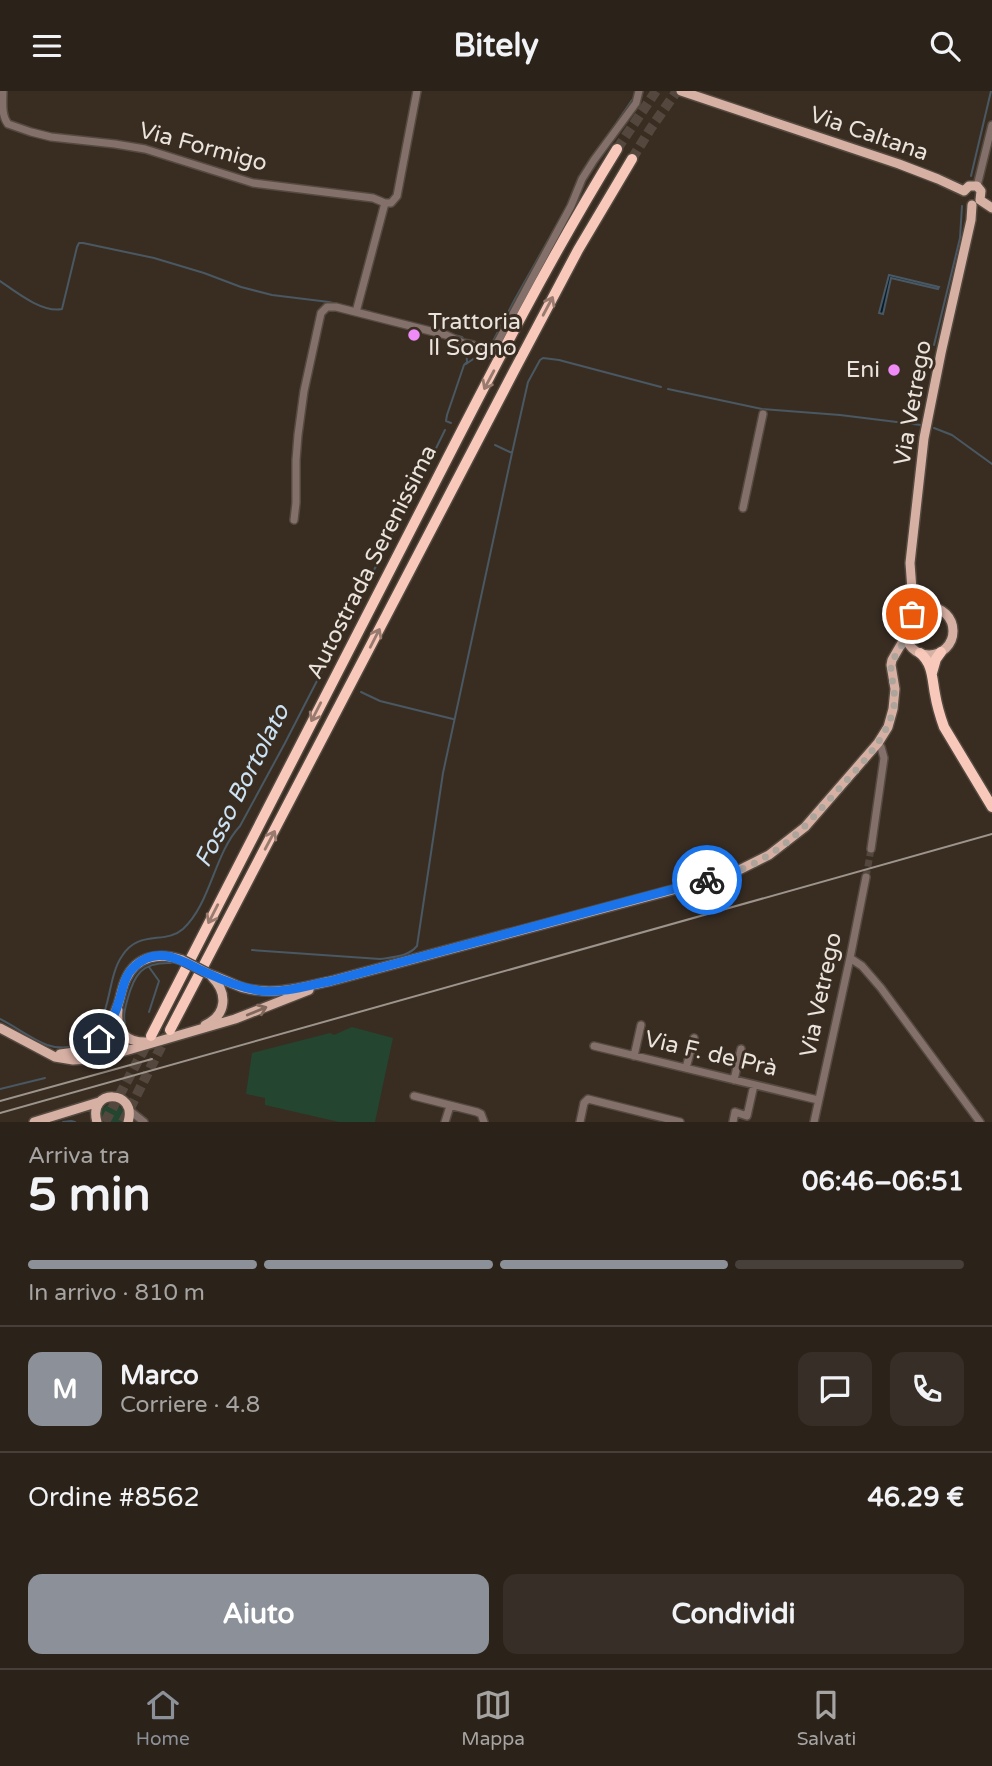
<!DOCTYPE html>
<html lang="it">
<head>
<meta charset="utf-8">
<style>
	:root { --surface:#2b221a; --page:#372f27; --text:#f1f3f6; --muted:#a6a4a2; --line:#473f39; --accent:#8c9099 }
	body { margin:0; font-family:"Varela Round",sans-serif; background:var(--page); color:var(--text); height:100vh; display:flex; flex-direction:column; font-size:26px; white-space:nowrap }
	* { box-sizing:border-box; margin:0 }
	p { font-size:23px; color:var(--muted) }
	.icon { flex:none; width:38px; height:38px; fill:none; stroke:currentColor; stroke-width:2; stroke-linecap:round; stroke-linejoin:round }
	.map { position:relative; height:1031px; overflow:hidden }
	.panel { display:flex; flex-direction:column; background:var(--surface); flex:1 }
	.panel>* { flex:none }
	.pin { position:absolute; display:grid; place-items:center; width:60px; height:60px; color:#fff; margin:-30px; border:4px solid #fff; border-radius:50%; box-shadow:0 2px 7px #0007 }
	.courier { position:absolute; display:grid; place-items:center; width:70px; height:70px; margin:-35px; border:5px solid #1a73e8; border-radius:50%; background:#fff; color:#222; box-shadow:0 2px 9px #0007 }
	.headline em { font-style:normal; font-weight:800 }
	.headline div { display:flex; flex-direction:column-reverse }
	.headline { display:flex; align-items:center; justify-content:space-between; height:119px; padding:0 28px }
	h1 { font-size:46px; font-weight:800; line-height:52px }
	.bar { display:grid; grid-template-columns:repeat(4,1fr); gap:10px 7px; align-content:center; height:84px; padding:0 28px }
	.bar i { height:9px; border-radius:5px; background:var(--line) }
	.bar .active { background:var(--accent) }
	.bar p { grid-column:span 4 }
	.line { display:flex; align-items:center; gap:18px; padding:0 28px; border-top:2px solid var(--line) }
	.line div { flex:1 }
	.round { display:grid; place-items:center; flex:none; width:74px; height:74px; border-radius:14px; background:var(--page) }
	.primary-button { display:flex; gap:14px; margin-top:auto; padding:14px 28px }
	.primary-button a { flex:1; height:80px; border-radius:14px; background:var(--accent); color:#fff; font-size:28px; font-weight:800; line-height:80px; text-align:center }
	.primary-button a+a { background:var(--page); color:var(--text) }
	header { display:flex; justify-content:space-between; align-items:center; height:91px; padding:0 28px; background:var(--surface); font-size:32px; font-weight:800 }
	.tabs { display:flex; justify-content:space-around; align-items:center; height:98px; border-top:2px solid var(--line); background:var(--surface); font-size:19px; color:var(--muted) }
	.tabs a { display:grid; justify-items:center; gap:4px }
	.tabs .active { color:var(--accent) }
	.map>svg:first-child { display:block }
	.green { fill:#244530 }
	.water { fill:#031c2d; stroke:#495862; stroke-width:2 }
	.lines { fill:none; stroke-linecap:round; stroke-linejoin:round }
	.stream { stroke:#495862; stroke-width:2 }
	.minor-tunnel { stroke:#54483e; stroke-width:7; stroke-dasharray:7 3.5; stroke-linecap:butt }
	.highway-tunnel { stroke:#54483e; stroke-width:10; stroke-dasharray:10 5; stroke-linecap:butt }
	.minor-casing { stroke:#554a40; stroke-width:10 }
	.major-casing { stroke:#554a40; stroke-width:12 }
	.highway-casing { stroke:#554a40; stroke-width:13 }
	.minor { stroke:#83706a; stroke-width:7 }
	.major { stroke:#d7b0a4; stroke-width:9 }
	.highway { stroke:#f8c9ba; stroke-width:10 }
	.rail { stroke:#9d948b; stroke-width:2 }
	.major-bridge-casing { stroke:#554a40; stroke-width:12; stroke-linecap:butt }
	.major-bridge { stroke:#d7b0a4; stroke-width:9 }
	.oneway { stroke:#987b6e }
	.oneway2 { stroke:#80685c }
	.done { stroke:#ada49c; stroke-width:7; stroke-dasharray:0 12.6 }
	.route { stroke:#1a73e8; stroke-width:9 }
	.poi-dot { fill:#ef8bf7; stroke:#392d22; stroke-width:2.5 }
	.labels { text-anchor:middle; dominant-baseline:central; stroke-width:6; stroke-linejoin:round; paint-order:stroke }
	.street-label { font-size:23px; fill:#ebe4dd; stroke:#392d22 }
	.poi-label { font-size:23px; fill:#ebe4dd; stroke:#392d22; text-anchor:start }
	.water-label { font-size:24px; font-style:italic; fill:#cce3f5; stroke:#392d22 }
</style>
</head>
<body>
<header><svg class="icon" aria-label="menu" viewBox="0 0 24 24"><path d="M4 6h16M4 12h16M4 18h16"/></svg>Bitely<svg class="icon" aria-label="search" viewBox="0 0 24 24"><circle cx="10" cy="10" r="6"/><path d="M15 15l6 6"/></svg></header>
<div class="map">
<svg width="992" height="1031" viewBox="0 0 992 1031">
	<rect width="100%" height="100%" fill="#392d22"/>
	<!-- green -->
	<path class="green" d="M352 936 393 947 375 1031H339L265 1014V1007L246 1003 252 962 330 942 334 944Z
		M115 937 136 954 88 964V963L105 951Z
		M109 1013C120 1012 127 1020 123 1031H103C99 1024 101 1017 109 1013Z"/>
	<!-- water -->
	<path class="water" d="M889 184 939 196 938 198 891 187 883 223 879 222Z"/>
	<g class="lines">
		<!-- stream -->
		<path class="stream" d="M617 31 632 9
			M971 85 991 0
			M0 190C16 201 42 222 62 218L77 156 79 152H83L154 167 204 182 241 196 272 204 329 211 354 217
			M360 218 371 221
			M451 243 462 246 464 249
			M934 254 960 147 962 115
			M486 259 491 254 515 208 568 114
			M466 273 479 264
			M668 298 762 318 840 324 921 334
			M451 332 446 330 447 324 464 274 467 271 466 255
			M934 337 952 344 992 373
			M495 354 512 362 528 291 540 269 543 267 559 269 661 296
			M361 601 380 610 453 628
			M252 859 380 868C393 866 408 866 417 855L443 682 512 362
			M149 876 159 890 149 921
			M0 928C16 936 31 948 47 954 68 961 93 953 102 932 104 926 105 918 107 912 111 897 113 878 122 865 139 838 165 854 183 838 211 812 214 763 240 735L285 652 391 446 397 427 407 407 418 394 445 339
			M125 933C123 924 125 918 127 910 134 883 142 871 171 872
			M0 998 45 987
			M63 1031 71 1030 75 1031"/>
		<!-- minor-tunnel -->
		<path class="minor-tunnel" d="M866 786 871 758"/>
		<!-- highway-tunnel -->
		<path class="highway-tunnel" d="M617 58 656 0
			M632 68 651 37 677 0
			M105 1031 149 949
			M123 1031 167 944"/>
		<defs>
			<path id="minor" d="M3 0C3 11 1 24 8 33L31 41 51 46 115 53 145 58 253 92 373 107 385 112H391L397 105 417 0
				M977 95 992 34
				M356 221 385 112
				M743 417 763 323
				M294 429 296 412V369L298 344 304 300 321 222 327 216H336L446 244 463 252 473 254 485 263 487 264 494 258 571 115 582 88 594 69 636 12 639 0
				M871 758 884 667 881 656 878 652
				M850 867 862 875 881 897 980 1031
				M594 955 818 1009
				M634 965 641 934
				M686 977 694 947
				M734 989 741 958
				M414 1005 477 1021 481 1023 484 1031
				M129 1019 144 1031
				M445 1031 450 1015
				M580 1031 584 1012 588 1008 680 1031
				M733 1031 735 1021 747 1025 754 994
				M814 1031 850 867 866 786"/>
			<path id="major" d="M681 0 899 73 938 88 964 100
				M964 100 969 95H977L981 100 980 109
				M980 109 992 117
				M905 540a24 24 0 1 1 48 0a24 24 0 1 1-48 0Z
				M918 519 912 499 910 472 924 347 941 262 971 129 972 114
				M209 883C221 887 232 893 244 897 274 905 303 896 331 890L729 784 769 764 805 736 878 652 888 636 893 618 895 598 891 574 892 569 903 550 906 536
				M118 919C116 940 125 952 148 951
				M205 934C227 924 228 902 212 886
				M0 937 55 966 73 969 90 968 118 962 235 928 309 899
				M60 963C94 961 107 943 118 914 121 905 122 896 126 888 136 865 160 861 182 869
				M34 1031 99 1011
				M97 1031C87 997 138 998 128 1031"/>
			<path id="highway" d="M920 562C933 573 932 588 935 603 937 615 940 625 944 636L992 716
				M932 582 936 568 941 561
				M170 939 515 278 578 159 632 68
				M151 945C241 768 331 591 423 415 485 294 546 173 617 58"/>
		</defs>
		<!-- minor casing -->
		<use href="#minor" class="minor-casing"/>
		<!-- major casing -->
		<use href="#major" class="major-casing"/>
		<!-- highway casing -->
		<use href="#highway" class="highway-casing"/>
		<!-- minor -->
		<use href="#minor" class="minor"/>
		<!-- major -->
		<use href="#major" class="major"/>
		<!-- highway -->
		<use href="#highway" class="highway"/>
		<!-- rail -->
		<path class="rail" d="M0 1010 152 968
			M0 1022 992 743"/>
		<defs>
			<path id="major-bridge" d="M182 869 209 883"/>
		</defs>
		<!-- major-bridge casing -->
		<use href="#major-bridge" class="major-bridge-casing"/>
		<!-- major-bridge -->
		<use href="#major-bridge" class="major-bridge"/>
	</g>
	<!-- one-way arrows -->
	<defs><path id="oneway-shaft" d="M-6 0H5M1.5-3L5.5 0L1.5 3" fill="none" stroke-width="1.6" stroke-linecap="round" stroke-linejoin="round" transform="scale(1.75)"/></defs>
	<g class="oneway">
		<use href="#oneway-shaft" transform="translate(548 215) rotate(-62)"/>
		<use href="#oneway-shaft" transform="translate(489 289) rotate(118)"/>
		<use href="#oneway-shaft" transform="translate(375 547) rotate(-63)"/>
		<use href="#oneway-shaft" transform="translate(316 621) rotate(117)"/>
		<use href="#oneway-shaft" transform="translate(270 749) rotate(-62)"/>
		<use href="#oneway-shaft" transform="translate(213 823) rotate(117)"/>
	</g>
	<use class="oneway2" href="#oneway-shaft" transform="translate(257 920) rotate(-22)"/>
	<g class="lines">
		<!-- done -->
		<path class="done" d="M707 789C728 784 748 777 767 765 795 749 816 723 838 699 859 675 884 652 893 620 897 603 892 594 891 578 891 568 898 562 902 554 906 543 905 533 912 523"/>
		<!-- route -->
		<path class="route" d="M99 948C109 937 115 924 119 910 123 898 124 885 134 876 158 852 183 871 207 882 224 890 244 898 263 900 285 902 309 894 331 890L707 789"/>
	</g>
	<!-- markers -->
	<g class="poi-dot">
		<circle cx="414" cy="244" r="7"/>
		<circle cx="894" cy="279" r="7"/>
	</g>
	<g class="labels">
		<!-- street labels -->
		<g class="street-label">
			<text transform="translate(869 43) rotate(19)">Via Caltana</text>
			<text transform="translate(203 56) rotate(15)">Via Formigo</text>
			<text transform="translate(913 312) rotate(-80)">Via Vetrego</text>
			<text transform="translate(372 471) rotate(-63)">Autostrada Serenissima</text>
			<text transform="translate(821 904) rotate(-78)">Via Vetrego</text>
			<text transform="translate(711 963) rotate(13)">Via F. de Prà</text>
		</g>
		<!-- poi labels -->
		<g class="poi-label">
			<text x="428" y="231">Trattoria<tspan x="428" dy="26">Il Sogno</tspan></text>
			<text x="880" y="279" text-anchor="end">Eni</text>
		</g>
		<!-- water labels -->
		<g class="water-label">
			<text transform="translate(242 695) rotate(-63)">Fosso Bortolato</text>
		</g>
	</g>
</svg>
<div class="pin" style="left:912px;top:523px;background:#ea580c"><svg class="icon" aria-label="bag" viewBox="0 0 24 24"><path d="M5 8h14l-1 12H6zM9 8a3 3 0 0 1 6 0"/></svg></div>
<div class="pin" style="left:99px;top:948px;background:#1f2937"><svg class="icon" aria-label="home" viewBox="0 0 24 24"><path d="M3 11l9-7 9 7M6 9v11h12V9"/></svg></div>
<div class="courier" style="left:707px;top:789px"><svg class="icon" aria-label="bike" viewBox="0 0 24 24"><circle cx="6" cy="16" r="4"/><circle cx="18" cy="16" r="4"/><path d="M6 16l4-8h5l3 8M10 8l3 8H6M13 5h3"/></svg></div>
</div>
<section class="panel">
<div class="headline"><div><h1>5 min</h1><p>Arriva tra</p></div><em>06:46–06:51</em></div>
<div class="bar"><i class="active"></i><i class="active"></i><i class="active"></i><i></i><p>In arrivo · 810 m</p></div>
<div class="line" style="height:126px"><b class="round" style="background:var(--accent);color:#fff">M</b><div><b>Marco</b><p>Corriere · 4.8</p></div><a class="round"><svg class="icon" aria-label="chat" viewBox="0 0 24 24"><path d="M4 5h16v11H9l-5 4z"/></svg></a><a class="round"><svg class="icon" aria-label="phone" viewBox="0 0 24 24"><path d="M5 4h4l2 5-3 2q2 4 5 5l2-3 5 2v4C11 20 4 13 5 4z"/></svg></a></div>
<div class="line" style="height:91px"><div>Ordine #8562</div><b>46.29 €</b></div>
<div class="primary-button"><a>Aiuto</a><a>Condividi</a></div>
</section>
<nav class="tabs">
<a class="active"><svg class="icon" aria-label="home" viewBox="0 0 24 24"><path d="M3 11l9-7 9 7M6 9v11h12V9"/></svg>Home</a>
<a><svg class="icon" aria-label="map" viewBox="0 0 24 24"><path d="M3 6l6-2 6 2 6-2v14l-6 2-6-2-6 2zM9 4v14M15 6v14"/></svg>Mappa</a>
<a><svg class="icon" aria-label="saved" viewBox="0 0 24 24"><path d="M7 4h10v16l-5-4-5 4z"/></svg>Salvati</a>
</nav>
</body>
</html>
